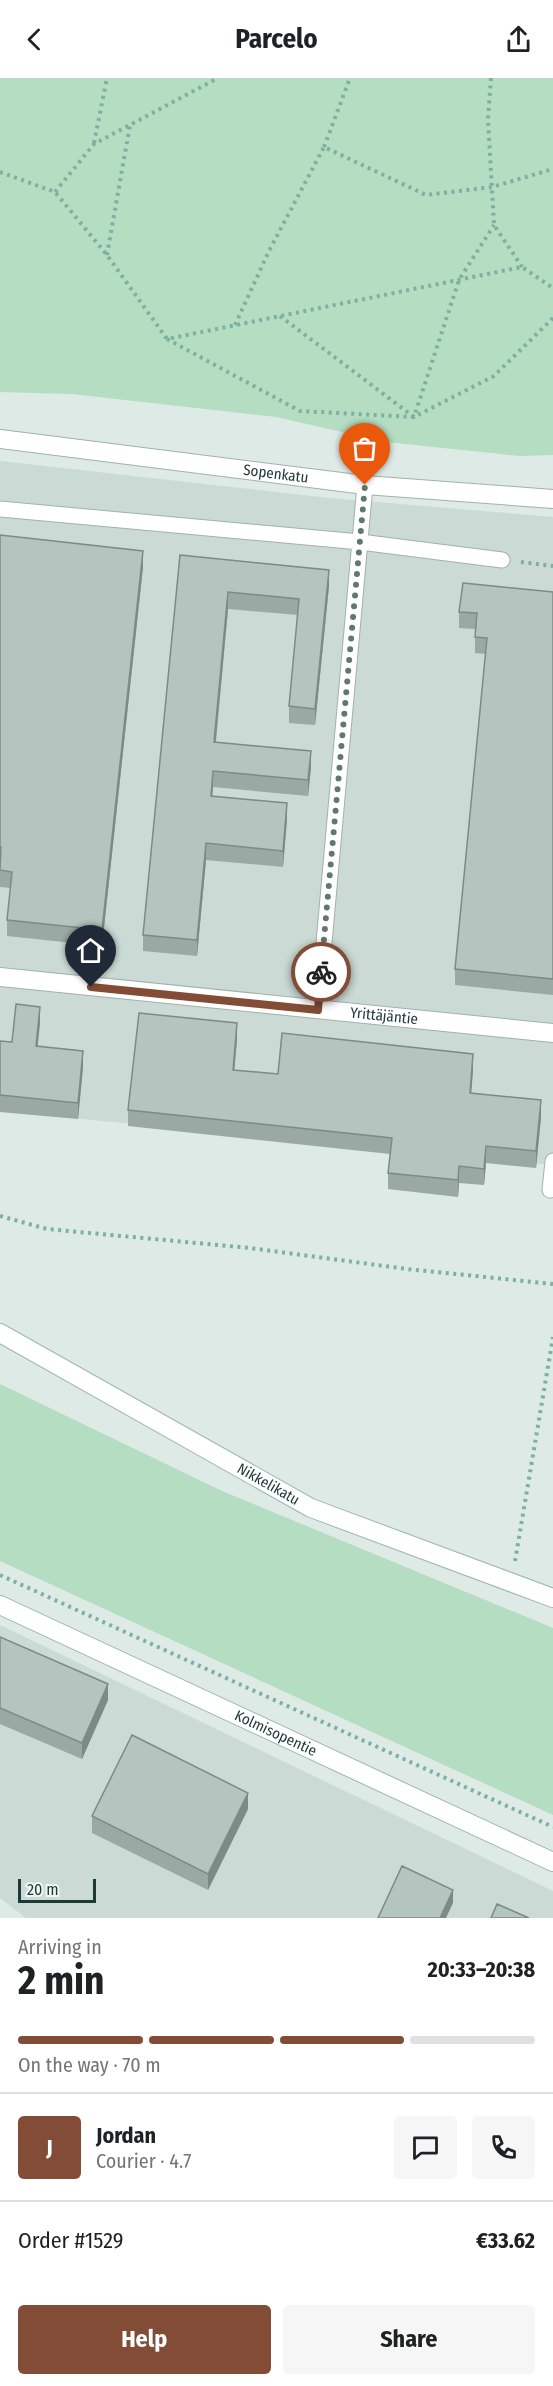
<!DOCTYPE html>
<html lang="en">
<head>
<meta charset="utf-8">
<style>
	:root { --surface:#fff; --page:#f6f6f6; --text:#202124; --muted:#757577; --line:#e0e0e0; --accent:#824c36 }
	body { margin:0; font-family:"Fira Sans Condensed",sans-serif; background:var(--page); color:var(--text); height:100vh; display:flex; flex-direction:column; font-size:22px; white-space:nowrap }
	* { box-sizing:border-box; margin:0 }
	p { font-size:20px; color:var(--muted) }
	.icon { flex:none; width:33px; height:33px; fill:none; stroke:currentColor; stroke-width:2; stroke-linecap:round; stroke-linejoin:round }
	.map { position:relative; height:1840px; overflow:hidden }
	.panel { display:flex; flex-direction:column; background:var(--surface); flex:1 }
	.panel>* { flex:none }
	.scale { position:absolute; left:18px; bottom:15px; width:78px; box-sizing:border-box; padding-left:6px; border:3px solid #1e3a34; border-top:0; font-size:16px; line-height:21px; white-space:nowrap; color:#1e3a34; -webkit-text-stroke:4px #eef7f3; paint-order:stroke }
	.pin { position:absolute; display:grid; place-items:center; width:51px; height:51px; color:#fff; margin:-62px -26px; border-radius:50% 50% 50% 0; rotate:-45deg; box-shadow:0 0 6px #0007 }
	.pin .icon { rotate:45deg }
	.courier { position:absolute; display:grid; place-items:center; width:60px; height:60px; margin:-30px; border:4px solid #824c36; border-radius:50%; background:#fff; color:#222; box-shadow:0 2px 8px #0007 }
	.head em { font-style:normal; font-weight:700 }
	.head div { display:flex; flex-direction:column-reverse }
	.head { display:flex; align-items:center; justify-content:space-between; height:102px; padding:0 18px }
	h1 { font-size:39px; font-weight:700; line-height:45px }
	.bar { display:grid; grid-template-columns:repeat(4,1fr); gap:9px 6px; align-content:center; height:72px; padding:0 18px }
	.bar i { height:8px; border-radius:4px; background:var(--line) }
	.bar .on { background:var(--accent) }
	.bar p { grid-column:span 4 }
	.line { display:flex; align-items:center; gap:15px; padding:0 18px; border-top:2px solid var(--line) }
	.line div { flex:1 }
	.round { display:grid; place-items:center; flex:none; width:63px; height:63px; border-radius:6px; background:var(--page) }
	.action { display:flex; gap:12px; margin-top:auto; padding:12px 18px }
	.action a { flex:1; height:69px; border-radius:6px; background:var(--accent); color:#fff; font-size:24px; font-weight:700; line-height:69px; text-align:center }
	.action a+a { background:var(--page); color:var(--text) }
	header { display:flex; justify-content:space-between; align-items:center; height:78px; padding:0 18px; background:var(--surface); font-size:27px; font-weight:700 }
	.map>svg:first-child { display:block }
	.built { fill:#cbdad4 }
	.green { fill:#b4ddc1 }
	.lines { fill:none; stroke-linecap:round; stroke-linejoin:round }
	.lane-casing { stroke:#a0b2ac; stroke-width:17 }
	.street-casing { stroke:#a0b2ac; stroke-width:20 }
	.secondary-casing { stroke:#9cb7ae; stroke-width:20 }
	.path { stroke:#7cb0a2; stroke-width:4; stroke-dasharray:3 4.5; stroke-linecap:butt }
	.lane { stroke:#fff; stroke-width:15 }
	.street { stroke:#fff; stroke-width:18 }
	.secondary { stroke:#fff; stroke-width:18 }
	.wall { fill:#9aa9a3 }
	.shaded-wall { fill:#7d8a85 }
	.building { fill:#b3c5be; stroke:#7d8a85; stroke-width:1.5 }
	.done { stroke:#617872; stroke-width:6; stroke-dasharray:0 10.8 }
	.route { stroke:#824c36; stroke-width:8 }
	.labels { text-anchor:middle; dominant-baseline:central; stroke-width:6; stroke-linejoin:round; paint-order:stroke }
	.street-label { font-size:15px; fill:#1e3a34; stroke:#eef7f3 }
</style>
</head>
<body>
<header><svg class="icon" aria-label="back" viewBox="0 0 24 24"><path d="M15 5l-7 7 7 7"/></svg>Parcelo<svg class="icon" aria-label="share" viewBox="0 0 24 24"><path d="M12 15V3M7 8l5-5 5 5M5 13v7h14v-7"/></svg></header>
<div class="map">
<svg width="553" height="1840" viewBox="0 0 553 1840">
	<rect width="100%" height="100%" fill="#ddeae5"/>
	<!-- built -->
	<path class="built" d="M0 383 329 420 553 439V1087L0 1033Z
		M0 1547 553 1813V1840H26L0 1820Z"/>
	<!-- green -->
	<path class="green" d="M0 0H553V377L519 378 386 364 276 339 72 316 0 314Z
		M0 1306 222 1413 553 1550V1737L0 1483Z"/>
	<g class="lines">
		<defs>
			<path id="lane" d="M0 431 360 464 502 482
				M318 932 365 407
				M550 1112 553 1083"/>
			<g id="street">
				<path id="s1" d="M0 361 365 407 553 421"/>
				<path id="s2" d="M0 899 553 955"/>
			</g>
			<g id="secondary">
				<path id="s3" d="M0 1255 311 1430 553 1520"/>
				<path id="s4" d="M0 1527 553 1784"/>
			</g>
		</defs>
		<!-- lane casing -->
		<use href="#lane" class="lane-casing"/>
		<!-- street casing -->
		<use href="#street" class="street-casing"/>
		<!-- secondary casing -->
		<use href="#secondary" class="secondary-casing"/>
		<!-- path -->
		<path class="path" d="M491 0 488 41 494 147 522 189
			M94 65 107 0
			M324 69 350 0
			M0 94 55 114 107 177 167 261 522 189 553 210
			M55 114 94 66 218 0
			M107 177 130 47
			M280 238 414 339 494 298 553 240
			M235 247 269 173 324 69 426 117 492 109 553 91
			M167 261 300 333 414 339 459 202 494 147
			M521 484 553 488
			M0 1138 47 1151 250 1170 407 1191 553 1206
			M515 1483 553 1259
			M0 1497 553 1749"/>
		<!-- lane -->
		<use href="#lane" class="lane"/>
		<!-- street -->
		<use href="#street" class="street"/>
		<!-- secondary -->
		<use href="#secondary" class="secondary"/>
	</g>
	<!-- wall -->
	<path class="wall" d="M0 457 143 489 102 868 7 858V842L11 810 0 809Z
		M180 477 329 508 315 647 289 645V628L298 537 228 531 216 664 311 689 308 718 213 709 212 718 287 741 283 789 206 782 197 878 143 873V857Z
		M553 514V917L455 907V891L486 576 475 575V551L459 550V534Z
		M40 945 37 968 83 989 78 1041 0 1034V963L12 964Z
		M237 962 234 992 278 996 473 992 471 1015 541 1039 536 1090 486 1085 484 1107 459 1105 458 1119 388 1111V1095L390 1076 128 1048V1032Z
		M0 1559 108 1622 82 1681 0 1646Z
		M248 1731 208 1812 92 1755V1738Z"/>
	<!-- shaded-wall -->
	<path class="shaded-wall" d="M143 473V489L102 868V852Z
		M329 492V508L315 647V631Z
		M228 514V531L214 680V664Z
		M311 673V689L308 718V702Z
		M213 693V709L211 734V718Z
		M287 725V741L283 789V773Z
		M206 765V782L197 878V862Z
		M40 929V945L36 985V968Z
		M237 945V962L233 1008V992Z
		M83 973V989L78 1041V1025Z
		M473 976V992L470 1031V1015Z
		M541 1022V1039L536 1090V1073Z
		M486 1068V1085L484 1107V1091Z
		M459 1088V1105L458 1119V1102Z
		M108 1606V1622L82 1681V1665Z
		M248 1715V1731L208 1812V1796Z
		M453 1812V1825L446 1840H440Z"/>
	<!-- building -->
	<path class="building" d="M0 457 143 473 102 852 7 842 12 794 0 792 1 769H0Z
		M180 477 329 492 315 631 289 628 299 521 228 514 214 664 311 673 308 702 213 693 211 718 287 725 283 773 206 765 197 862 143 857Z
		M463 505 553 514V901L455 891 487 560 475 559 477 535 459 534Z
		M16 926 40 929 36 968 83 973 78 1025 0 1017V963L12 964Z
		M139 935 237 945 233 992 278 996 282 955 473 976 470 1015 541 1022 536 1073 486 1068 484 1091 459 1088 458 1102 388 1095 392 1060 128 1032Z
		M0 1559 108 1606 82 1665 0 1630Z
		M132 1657 248 1715 208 1796 92 1738Z
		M402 1788 453 1812 440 1840H378Z
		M497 1826 529 1840H491Z"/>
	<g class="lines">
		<!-- done -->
		<path class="done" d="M321 894 365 407"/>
		<!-- route -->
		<path class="route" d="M91 909 318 932 321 894"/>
	</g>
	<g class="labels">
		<!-- street labels -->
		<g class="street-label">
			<text stroke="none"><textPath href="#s1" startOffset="278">Sopenkatu</textPath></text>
			<text stroke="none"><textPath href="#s2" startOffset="386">Yrittäjäntie</textPath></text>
			<text stroke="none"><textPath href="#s3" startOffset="308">Nikkelikatu</textPath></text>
			<text stroke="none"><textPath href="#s4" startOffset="304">Kolmisopentie</textPath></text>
		</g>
	</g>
</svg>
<div class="scale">20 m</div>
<div class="pin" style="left:365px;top:407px;background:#ea580c"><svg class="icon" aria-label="bag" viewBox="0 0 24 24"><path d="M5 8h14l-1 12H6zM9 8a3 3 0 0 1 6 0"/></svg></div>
<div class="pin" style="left:91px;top:909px;background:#1f2937"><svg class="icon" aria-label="home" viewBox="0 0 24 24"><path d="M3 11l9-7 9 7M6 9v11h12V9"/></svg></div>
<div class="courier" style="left:321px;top:894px"><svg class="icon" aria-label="bike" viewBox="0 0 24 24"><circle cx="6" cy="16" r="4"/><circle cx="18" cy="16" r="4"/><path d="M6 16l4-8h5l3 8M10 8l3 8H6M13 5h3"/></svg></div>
</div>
<section class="panel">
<div class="head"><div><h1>2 min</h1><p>Arriving in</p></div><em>20:33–20:38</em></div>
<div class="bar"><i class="on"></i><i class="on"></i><i class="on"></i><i></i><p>On the way · 70 m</p></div>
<div class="line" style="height:108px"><b class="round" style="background:var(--accent);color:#fff">J</b><div><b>Jordan</b><p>Courier · 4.7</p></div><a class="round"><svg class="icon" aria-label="chat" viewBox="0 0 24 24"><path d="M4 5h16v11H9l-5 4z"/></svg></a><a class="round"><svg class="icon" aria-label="phone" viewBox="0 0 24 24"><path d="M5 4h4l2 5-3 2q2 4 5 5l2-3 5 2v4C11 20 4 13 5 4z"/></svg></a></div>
<div class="line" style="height:78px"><div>Order #1529</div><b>€33.62</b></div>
<div class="action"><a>Help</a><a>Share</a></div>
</section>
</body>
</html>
